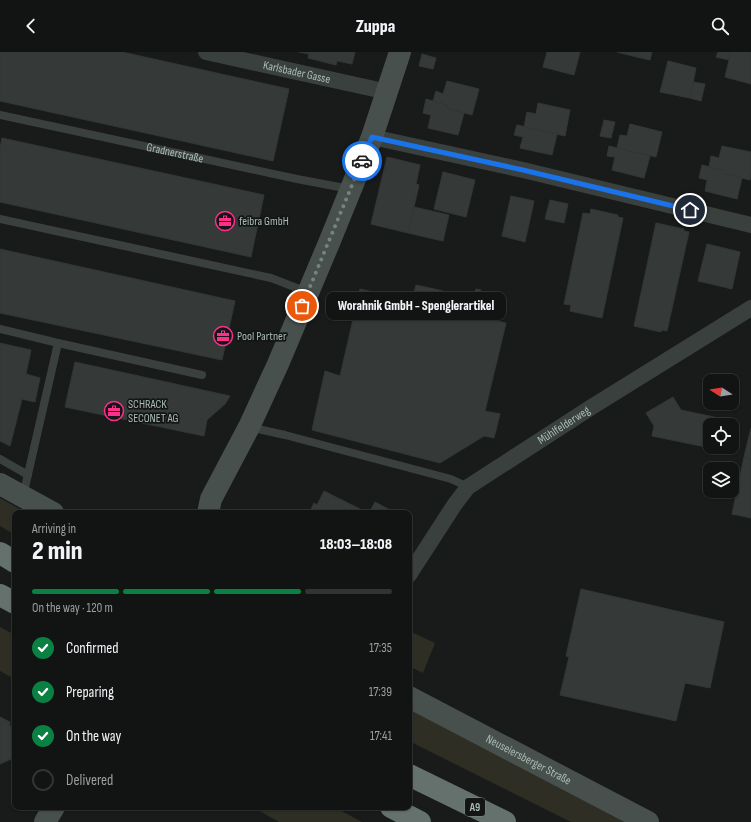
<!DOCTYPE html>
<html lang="en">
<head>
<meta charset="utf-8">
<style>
	:root { --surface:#121414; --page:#1b1d1d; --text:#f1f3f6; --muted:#9c9ea0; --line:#313334; --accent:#0b8043 }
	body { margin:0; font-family:"Sofia Sans Condensed",sans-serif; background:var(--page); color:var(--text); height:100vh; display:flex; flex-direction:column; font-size:15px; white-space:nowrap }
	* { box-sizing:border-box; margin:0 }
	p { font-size:13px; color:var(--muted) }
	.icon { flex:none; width:22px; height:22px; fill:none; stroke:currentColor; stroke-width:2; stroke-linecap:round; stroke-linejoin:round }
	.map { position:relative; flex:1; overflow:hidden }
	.drawer { position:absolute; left:12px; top:458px; width:400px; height:300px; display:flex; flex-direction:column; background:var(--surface); border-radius:8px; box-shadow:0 1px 3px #0004,0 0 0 1px var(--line) }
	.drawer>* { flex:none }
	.needle { width:26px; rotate:282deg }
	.tools { position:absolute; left:703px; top:322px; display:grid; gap:8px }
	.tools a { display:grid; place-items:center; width:36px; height:36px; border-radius:8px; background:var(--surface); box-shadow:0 1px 3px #0004,0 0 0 1px var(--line); font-size:20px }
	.pin { position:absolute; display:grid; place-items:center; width:34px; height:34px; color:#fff; margin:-17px; border:2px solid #fff; border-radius:50%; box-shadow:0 1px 4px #0007 }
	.courier { position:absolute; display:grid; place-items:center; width:40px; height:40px; margin:-20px; border:3px solid #1a73e8; border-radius:50%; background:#fff; color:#222; box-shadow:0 1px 5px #0007 }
	.bubble { position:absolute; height:28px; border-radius:8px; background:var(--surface); box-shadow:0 1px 3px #0004,0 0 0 1px var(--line); font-size:13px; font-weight:800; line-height:28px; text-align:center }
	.head em { font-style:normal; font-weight:800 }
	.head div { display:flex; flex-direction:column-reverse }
	.head { display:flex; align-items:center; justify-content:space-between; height:68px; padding:0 20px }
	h1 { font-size:26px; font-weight:800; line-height:30px }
	.bar { display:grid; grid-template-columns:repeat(4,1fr); gap:6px 4px; align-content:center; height:48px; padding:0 20px }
	.bar i { height:5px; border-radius:3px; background:var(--line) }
	.bar .on { background:var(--accent) }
	.bar p { grid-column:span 4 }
	ol { padding:0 20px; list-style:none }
	li { display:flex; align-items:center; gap:12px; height:44px }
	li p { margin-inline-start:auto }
	li .icon { padding:4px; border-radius:50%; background:var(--accent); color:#fff; stroke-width:4 }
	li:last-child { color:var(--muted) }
	li i { width:22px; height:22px; border:2px solid var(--line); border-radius:50% }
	header { display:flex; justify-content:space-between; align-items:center; height:52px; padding:0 20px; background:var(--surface); font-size:18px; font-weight:800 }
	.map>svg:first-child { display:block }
	.green { fill:#2e2e24 }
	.building { fill:#353a39; stroke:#323736 }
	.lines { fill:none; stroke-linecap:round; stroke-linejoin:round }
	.lane { stroke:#39403e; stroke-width:8 }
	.street { stroke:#39403e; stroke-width:16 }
	.secondary { stroke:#47504d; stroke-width:22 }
	.highway { stroke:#65716c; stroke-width:22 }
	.done { stroke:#77837e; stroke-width:4; stroke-dasharray:0 7.2 }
	.route { stroke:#1a73e8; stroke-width:5 }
	.labels { text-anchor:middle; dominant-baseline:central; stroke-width:3.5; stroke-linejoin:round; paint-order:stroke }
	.shield { fill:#131615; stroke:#7d8a84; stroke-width:1 }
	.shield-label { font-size:11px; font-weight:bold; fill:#aabbb4 }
	.street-label { font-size:12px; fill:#aabbb4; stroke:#131615 }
	.poi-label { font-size:12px; fill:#aabbb4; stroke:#131615; text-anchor:start }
</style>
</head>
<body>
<header><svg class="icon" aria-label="back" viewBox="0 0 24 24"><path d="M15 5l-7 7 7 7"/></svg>Zuppa<svg class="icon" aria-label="search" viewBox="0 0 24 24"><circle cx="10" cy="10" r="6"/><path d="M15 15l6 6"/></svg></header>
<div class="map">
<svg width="751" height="770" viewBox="0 0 751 770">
	<rect width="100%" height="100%" fill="#181b1a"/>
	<!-- green -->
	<path class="green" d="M0 446 27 461H15V483L0 474Z
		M0 575 15 583V627L0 619Z
		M409 579 435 591 423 621 409 614Z
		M409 656 624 770H571L409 689Z
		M252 755H334L362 770H279Z"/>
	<!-- building -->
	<path class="building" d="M0 0H122L289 37 273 109 0 49Z
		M299 0H355L352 12 337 9 336 13 308 6 309 2Z
		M547 0H580L574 23 543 15Z
		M617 0H638L637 5Z
		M638 0H652L650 8 637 5Z
		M718 0H731L729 8 716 5Z
		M731 0H751V32L725 25Z
		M422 2 436 6 433 17 419 14Z
		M668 9 696 16 690 46 660 40Z
		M447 29 479 37 472 63 447 56V53L433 49 436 39 443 42Z
		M693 30 705 32 701 49 690 46Z
		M426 47 447 53V56L464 61 458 83 428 76 431 63 423 61Z
		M538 51 570 58 565 84 524 75 527 60 536 62Z
		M604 68 615 70 611 86 600 84Z
		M630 72 662 80 656 105 617 96 620 83 627 84Z
		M517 73 557 82 552 103 520 96 523 85 514 83Z
		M2 86 264 143 251 205 0 150V96Z
		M609 94 650 104 644 126 612 118 615 105 607 104Z
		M722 94 751 100V121L750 128 722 121 723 118 709 115 711 104 719 106Z
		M387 105 420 113 416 132 419 133 408 181 371 172Z
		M702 113 723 118 722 121 742 126 737 147 705 139 707 128 699 126Z
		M443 120 475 128 466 165 434 157Z
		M511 144 534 149 525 190 502 184Z
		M550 148 568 152 564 171 545 167Z
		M414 155 449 163 443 189 408 181Z
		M591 157 618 163V165L623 166 602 266 570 259 571 253 564 252 583 161 590 162Z
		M656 171 684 177V179L689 180 667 279 662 278 661 280 634 274Z
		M707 192 740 200 732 237 698 229Z
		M0 197 235 249 222 308 0 261Z
		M416 233 443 239 440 251 413 245Z
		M360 237 506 271 485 359 500 362 494 386 484 384 440 411 312 378 325 319 340 324Z
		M476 237 481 238 479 244 474 243Z
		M0 291 31 298 26 322 40 326 35 350 22 347 10 394 0 389Z
		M75 310 230 344 225 352 207 368 204 384 65 355Z
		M673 345 681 358 737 370 732 392V373H710V395H731L730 400 652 384 654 374 646 361Z
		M751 376V407L744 405Z
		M744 405 751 407V466L732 462Z
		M324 439 368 461H309L314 451 317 453Z
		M375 450 390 458 388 461H369Z
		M581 537 724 570 710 636 685 631 676 669 560 643 569 605 566 604Z
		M0 665 10 670 9 674 15 673V701L11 707 0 712Z"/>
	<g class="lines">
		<!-- lane -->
		<g class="lane">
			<path id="s1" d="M0 63 297 127 350 137"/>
			<path d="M0 167 271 226 297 236 308 239"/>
			<path d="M0 277 58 291 202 323"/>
			<path d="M249 375 285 383 451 427 468 435"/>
			<path d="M0 407 28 423"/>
			<path d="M23 444 58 291"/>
		</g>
		<!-- street -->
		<g class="street">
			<path id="s2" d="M206 0 388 40"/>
			<path d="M372 85 523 118 751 173"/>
			<path id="s3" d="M409 523 455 452 468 435 590 356 751 256"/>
		</g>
		<!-- secondary -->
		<g class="secondary">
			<path d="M0 432 53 461"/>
			<path d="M208 461 211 447 249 375 278 312 329 191 372 85 400 0"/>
			<path id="s4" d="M409 645 648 770"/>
			<path d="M45 770 54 755"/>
		</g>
		<!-- highway -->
		<path class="highway" d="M0 501 15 510
			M0 543 15 551
			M409 723 505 770
			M391 755 420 770"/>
	</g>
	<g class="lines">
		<!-- done -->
		<path class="done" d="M302 254 362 109"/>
		<!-- route -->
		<path class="route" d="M362 109 372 85 523 118 690 158"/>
	</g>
	<!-- icons -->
	<defs>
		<symbol id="office-ring" viewBox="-11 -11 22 22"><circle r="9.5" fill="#131615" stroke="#fc2f8b" stroke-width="1.5"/><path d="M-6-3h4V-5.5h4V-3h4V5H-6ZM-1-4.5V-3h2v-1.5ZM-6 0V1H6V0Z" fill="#fc2f8b"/></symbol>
	</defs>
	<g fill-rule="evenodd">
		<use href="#office-ring" x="214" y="158" width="22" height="22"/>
		<use href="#office-ring" x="212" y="273" width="22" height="22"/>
		<use href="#office-ring" x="103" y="348" width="22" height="22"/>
	</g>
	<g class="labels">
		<!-- shield labels -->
		<rect class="shield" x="465" y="746" width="20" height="18" rx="3"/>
		<g class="shield-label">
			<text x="475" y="755">A9</text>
		</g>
		<!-- street labels -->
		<g class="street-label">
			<text stroke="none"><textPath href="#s2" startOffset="93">Karlsbader Gasse</textPath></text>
			<text stroke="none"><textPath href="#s1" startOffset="179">Gradnerstraße</textPath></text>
			<text stroke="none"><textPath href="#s3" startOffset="220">Mühlfelderweg</textPath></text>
			<text stroke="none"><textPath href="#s4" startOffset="135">Neuseiersberger Straße</textPath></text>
		</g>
		<!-- poi labels -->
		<g class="poi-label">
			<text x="239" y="169">feibra GmbH</text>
			<text x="237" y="284">Pool Partner</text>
			<text x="128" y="352">SCHRACK<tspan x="128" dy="14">SECONET AG</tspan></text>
		</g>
	</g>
</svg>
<div class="tools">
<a><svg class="needle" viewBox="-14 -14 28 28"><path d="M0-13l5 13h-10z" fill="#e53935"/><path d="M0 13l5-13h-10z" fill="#9c9ea0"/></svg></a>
<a><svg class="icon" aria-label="locate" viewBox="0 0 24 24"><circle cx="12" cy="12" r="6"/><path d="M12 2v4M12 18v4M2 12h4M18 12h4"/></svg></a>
<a><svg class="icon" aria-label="layers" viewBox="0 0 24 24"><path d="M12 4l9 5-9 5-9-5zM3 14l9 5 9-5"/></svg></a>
</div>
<div class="pin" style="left:302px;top:254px;background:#ea580c"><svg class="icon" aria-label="bag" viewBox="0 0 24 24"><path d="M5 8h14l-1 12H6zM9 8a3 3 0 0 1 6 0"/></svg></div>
<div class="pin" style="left:690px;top:158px;background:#1f2937"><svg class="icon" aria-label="home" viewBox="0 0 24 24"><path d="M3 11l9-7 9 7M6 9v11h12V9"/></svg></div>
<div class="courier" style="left:362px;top:109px"><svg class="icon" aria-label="car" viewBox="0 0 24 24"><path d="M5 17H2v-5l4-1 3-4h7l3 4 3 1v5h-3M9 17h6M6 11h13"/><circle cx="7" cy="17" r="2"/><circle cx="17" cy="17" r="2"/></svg></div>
<div class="bubble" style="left:326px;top:240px;width:180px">Worahnik GmbH - Spenglerartikel</div>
<section class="drawer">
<div class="head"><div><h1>2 min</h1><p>Arriving in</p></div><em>18:03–18:08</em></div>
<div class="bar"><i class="on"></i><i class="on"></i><i class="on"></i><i></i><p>On the way · 120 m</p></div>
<ol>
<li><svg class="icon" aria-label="check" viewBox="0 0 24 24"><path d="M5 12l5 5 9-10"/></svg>Confirmed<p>17:35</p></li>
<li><svg class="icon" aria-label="check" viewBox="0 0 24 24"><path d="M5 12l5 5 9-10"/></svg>Preparing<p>17:39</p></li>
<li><svg class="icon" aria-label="check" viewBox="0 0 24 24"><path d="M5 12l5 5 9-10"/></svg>On the way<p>17:41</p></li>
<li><i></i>Delivered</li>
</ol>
</section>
</div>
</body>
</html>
